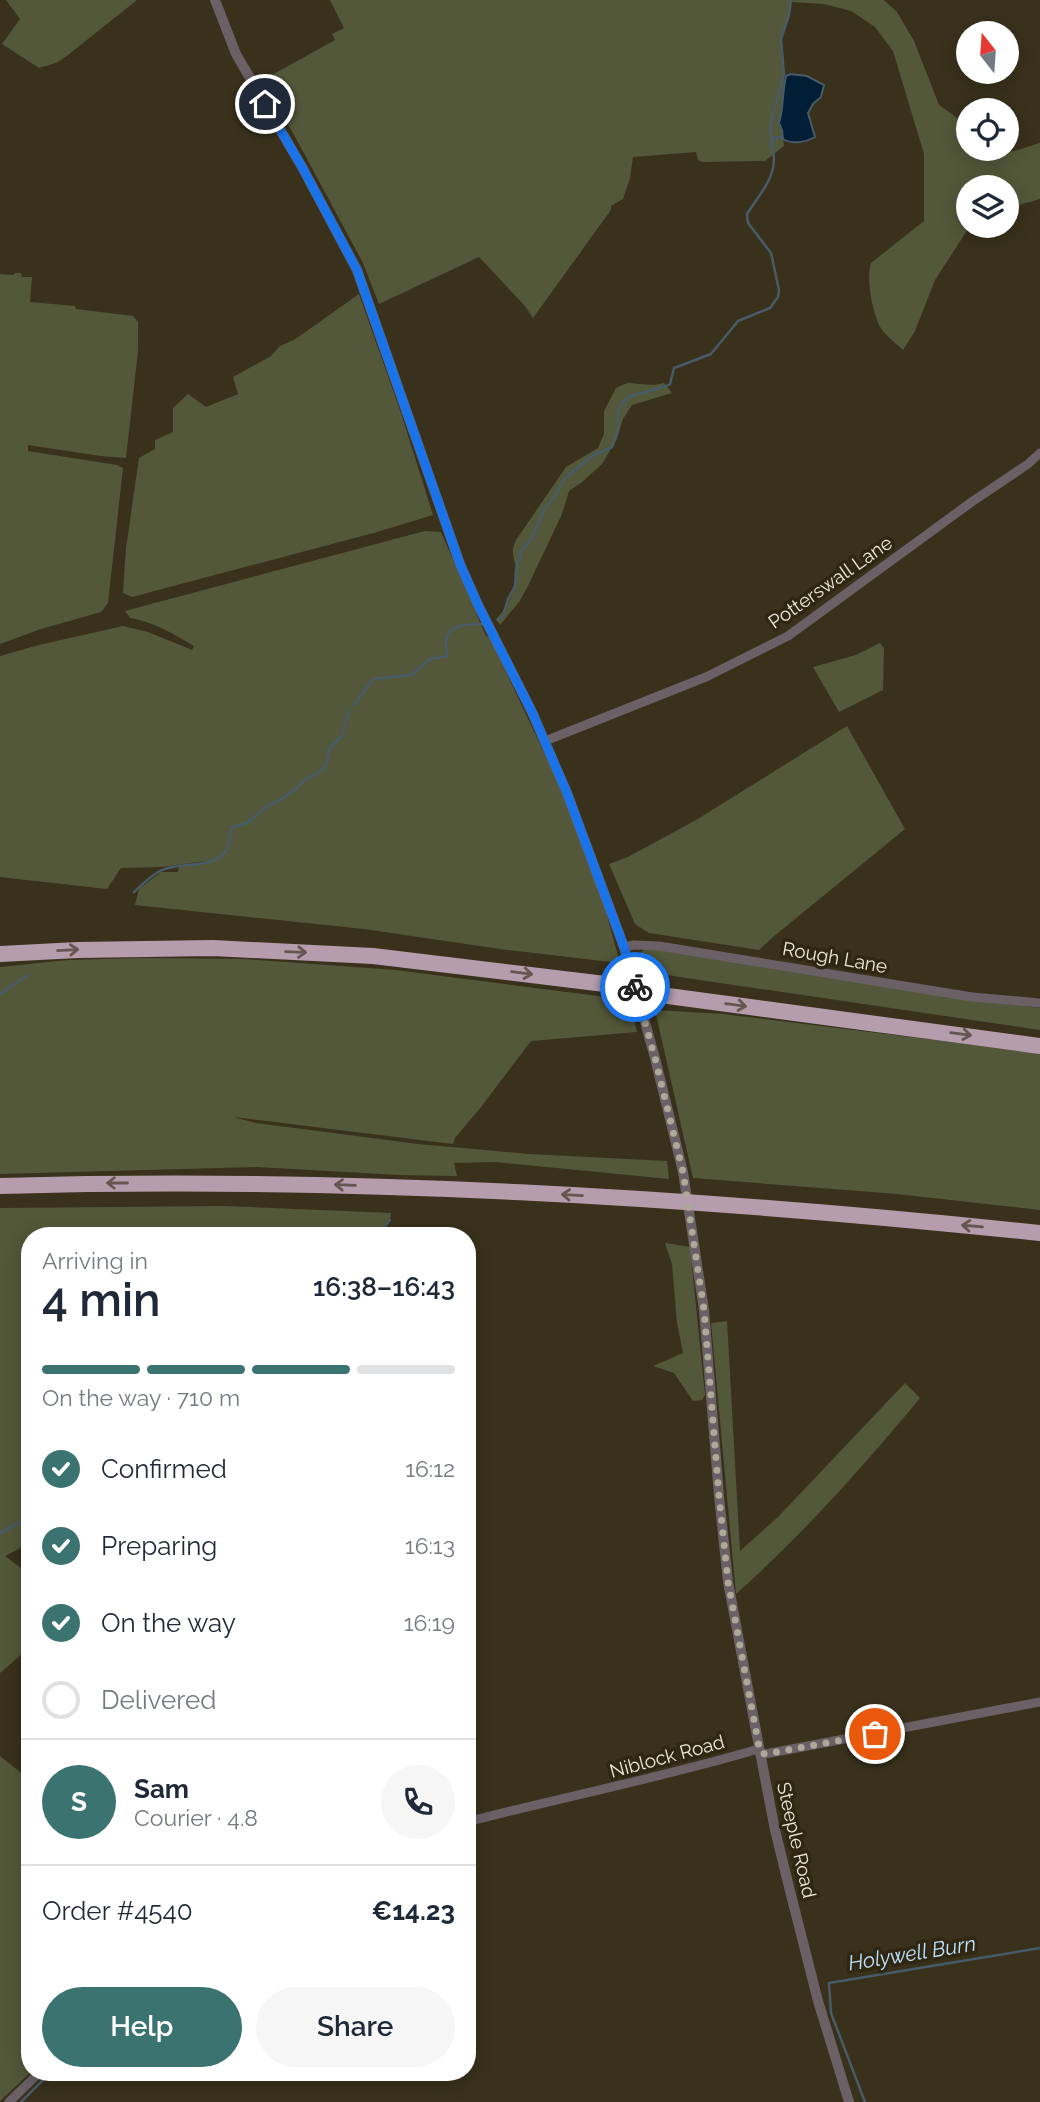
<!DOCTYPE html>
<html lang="en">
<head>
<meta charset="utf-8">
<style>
	:root { --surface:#fff; --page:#f6f6f7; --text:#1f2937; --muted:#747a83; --line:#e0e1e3; --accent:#3b7371 }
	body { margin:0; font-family:Raleway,sans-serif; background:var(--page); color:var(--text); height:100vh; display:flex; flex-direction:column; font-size:26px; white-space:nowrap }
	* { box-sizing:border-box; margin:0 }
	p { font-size:23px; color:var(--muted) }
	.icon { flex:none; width:38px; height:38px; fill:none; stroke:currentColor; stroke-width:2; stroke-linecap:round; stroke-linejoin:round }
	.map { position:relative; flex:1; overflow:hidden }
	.panel { position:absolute; left:21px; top:1227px; width:455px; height:854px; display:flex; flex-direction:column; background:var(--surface); border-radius:28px; box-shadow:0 4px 18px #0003 }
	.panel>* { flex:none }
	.needle { width:46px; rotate:343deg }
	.tools { position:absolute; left:956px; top:21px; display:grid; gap:14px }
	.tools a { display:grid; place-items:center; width:63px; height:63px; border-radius:50%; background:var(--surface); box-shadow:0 4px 18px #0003; font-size:35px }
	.pin { position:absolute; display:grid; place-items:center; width:60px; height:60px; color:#fff; margin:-30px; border:4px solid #fff; border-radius:50%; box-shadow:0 2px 7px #0007 }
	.courier { position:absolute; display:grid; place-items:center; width:70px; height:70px; margin:-35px; border:5px solid #1a73e8; border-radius:50%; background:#fff; color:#222; box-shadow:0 2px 9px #0007 }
	.overview em { font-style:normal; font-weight:600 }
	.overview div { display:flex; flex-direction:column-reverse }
	.overview { display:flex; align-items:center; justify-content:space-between; height:119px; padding:0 21px }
	h1 { font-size:46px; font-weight:600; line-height:52px }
	.bar { display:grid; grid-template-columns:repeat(4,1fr); gap:10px 7px; align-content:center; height:84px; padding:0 21px }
	.bar i { height:9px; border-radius:5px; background:var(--line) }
	.bar .selected { background:var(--accent) }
	.bar p { grid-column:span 4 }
	.line { display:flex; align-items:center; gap:18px; padding:0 21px; border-top:2px solid var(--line) }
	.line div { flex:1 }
	.round { display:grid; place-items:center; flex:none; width:74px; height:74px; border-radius:37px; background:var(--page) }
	ol { padding:0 21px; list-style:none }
	li { display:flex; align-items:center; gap:21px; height:77px }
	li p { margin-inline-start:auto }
	li .icon { padding:7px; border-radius:50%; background:var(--accent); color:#fff; stroke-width:4 }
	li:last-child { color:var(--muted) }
	li i { width:38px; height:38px; border:4px solid var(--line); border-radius:50% }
	.button { display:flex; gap:14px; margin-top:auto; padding:14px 21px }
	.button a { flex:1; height:80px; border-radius:42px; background:var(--accent); color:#fff; font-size:28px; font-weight:600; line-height:80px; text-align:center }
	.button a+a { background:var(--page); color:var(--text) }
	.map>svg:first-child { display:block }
	.green { fill:#53583a }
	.water { fill:#001f37; stroke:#475b68; stroke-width:2 }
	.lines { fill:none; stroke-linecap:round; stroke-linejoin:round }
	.stream { stroke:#475b68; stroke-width:2.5 }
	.minor { stroke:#6a6066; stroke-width:9 }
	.tertiary { stroke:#6a6066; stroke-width:10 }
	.motorway { stroke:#b69dad; stroke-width:16 }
	.oneway { stroke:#655650 }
	.done { stroke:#aea898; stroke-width:7; stroke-dasharray:0 12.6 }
	.route { stroke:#1a73e8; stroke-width:9 }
	.labels { text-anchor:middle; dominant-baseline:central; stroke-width:7; stroke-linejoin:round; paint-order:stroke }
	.street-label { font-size:19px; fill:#ede8db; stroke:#2f2712 }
	.water-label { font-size:21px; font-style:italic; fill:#bde0fc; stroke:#2f2712 }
</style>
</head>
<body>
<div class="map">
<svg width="1040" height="2102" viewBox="0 0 1040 2102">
	<rect width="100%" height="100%" fill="#39311c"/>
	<!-- green -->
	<path class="green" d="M6 0H137L68 55 56 63 39 68 2 44 20 19Z
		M330 0H884L897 12 914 41 939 105 960 120 968 129V149H987L991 153 1014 151 1040 143V199L1006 209V187H968V226H970L935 280 915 331 903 350C895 342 884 335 879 325 872 308 866 280 871 263L924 221V154L893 51 875 27 851 11 824 4 791 2 789 15 781 39 784 80V103L779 123 782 130 784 146 765 161 702 162 698 160 696 152 633 157 630 178 623 199 611 206V210L533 318 525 306 479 257 379 304 363 263 293 133 261 81 335 40 332 34 344 28Z
		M15 273H21L22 277H32L30 302 75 306 76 309 133 316 138 322V351L126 458 100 456 28 445V451L117 465 123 468 108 603 101 612 41 629 0 644V274L14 275Z
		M359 294 401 413 433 515 377 532 132 597 123 593 126 548 139 458 155 449V440L173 432V408L188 394 206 407 238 394 233 377 271 356 280 346 294 340Z
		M627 383C641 383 651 387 664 383L672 393 632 405 623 419 617 439 602 464 581 483 569 491 562 514 527 588 519 602 500 625 496 619C507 609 517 587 516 573 516 558 509 555 516 540L566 467 598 448 604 434V411L616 388Z
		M425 531 441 532 486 636 490 638 557 780 595 872 620 963 507 950 364 929 135 905 139 889 161 872H178L179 866 204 864 207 861 161 867 121 868 107 889 0 877V656L39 645 123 626 148 632 192 650 194 646C174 634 154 622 130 618L125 611Z
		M880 643 884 648 883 690 839 712 813 667 856 655Z
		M847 726 905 829 773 937 759 950 649 933 635 924 609 864 628 857 696 820Z
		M646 948 949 997 1040 1008V1030L639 971C636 960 636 955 646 948Z
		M140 958 243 959 396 970 629 1000 637 1032 531 1041 481 1107 455 1138 453 1144 233 1117 256 1123 418 1144 529 1154 667 1161 669 1179 494 1162 454 1163 457 1176 399 1175 257 1167 0 1174V967L68 960Z
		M655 1010 723 1014 1025 1051 1040 1054V1210L897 1194 693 1178Z
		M224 1206 391 1213 390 1220 377 1235 30 1236V1543L5 1556 30 1575V1647L0 1673V1208Z
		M665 1243 690 1247 705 1395 702 1400 693 1401 674 1373 653 1366 683 1353 677 1323 672 1264Z
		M727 1321 740 1551 778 1517 905 1383 920 1398C863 1467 803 1534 736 1594L711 1323Z
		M0 1756 30 1780 31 2072 0 2101Z"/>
	<!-- water -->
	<path class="water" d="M790 74 807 76 824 85 821 97 813 104 808 113 815 137C806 142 793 145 783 139L782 130 779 123C784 107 782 92 786 76Z"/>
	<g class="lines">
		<!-- stream -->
		<path class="stream" d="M772 140 770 131 772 117 784 74 781 39 789 15 791 0
			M498 620 503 616 508 599 515 586 516 570 521 551 532 538 544 509 553 499 565 478 592 456 612 447C615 439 618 432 619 424 619 423 617 415 618 413 621 390 653 394 670 384L674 368 711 354 738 321 770 308 778 297 779 290 771 253 748 223 747 214C761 192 782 172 771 143L774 138 782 137
			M354 705 373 679 411 675 430 659 447 656C447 652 446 648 446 644 446 623 469 624 483 624
			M134 892C142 885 150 876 160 871 178 861 217 870 227 849 230 843 230 834 232 827L247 823 266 807 283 798 297 788 304 780 323 770 326 764 330 748 342 736 349 710
			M0 994 28 975
			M378 1236 390 1220
			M0 1533 30 1517
			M21 2102 51 2072
			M865 2102 831 2013 829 1983 1040 1948"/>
		<!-- minor -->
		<path class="minor" d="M545 741 706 677 788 636 973 501 1028 464 1040 453
			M624 947 634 945 659 946 972 997 1040 1003
			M467 1822C563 1797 660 1778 755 1750L765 1754 1040 1702
			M9 2102 40 2072"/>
		<!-- tertiary -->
		<path class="tertiary" d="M215 0 236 54 302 167 357 270 460 564 478 605 532 712 567 793 624 947 655 1058 683 1172 704 1310 719 1496 728 1582 760 1752 775 1830 790 1891 818 2001 849 2102"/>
		<!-- motorway -->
		<path class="motorway" d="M0 954 78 950 213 948 373 956 605 984 668 996 1040 1046
			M0 1186C347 1176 695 1197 1040 1233"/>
	</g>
	<!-- one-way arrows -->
	<defs><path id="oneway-shaft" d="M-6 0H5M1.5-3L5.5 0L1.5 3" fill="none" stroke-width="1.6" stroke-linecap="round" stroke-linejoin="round" transform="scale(1.75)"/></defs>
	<g class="oneway">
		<use href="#oneway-shaft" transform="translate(68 950) rotate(-3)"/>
		<use href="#oneway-shaft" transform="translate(296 952) rotate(2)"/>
		<use href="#oneway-shaft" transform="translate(522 973) rotate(7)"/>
		<use href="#oneway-shaft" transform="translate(736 1005) rotate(7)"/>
		<use href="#oneway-shaft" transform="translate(961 1034) rotate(8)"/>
		<use href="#oneway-shaft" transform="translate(117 1183) rotate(180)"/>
		<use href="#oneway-shaft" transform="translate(345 1185) rotate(-178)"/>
		<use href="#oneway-shaft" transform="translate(572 1195) rotate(-177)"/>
		<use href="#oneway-shaft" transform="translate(972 1226) rotate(-175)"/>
	</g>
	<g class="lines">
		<!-- done -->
		<path class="done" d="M635 987 655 1058 683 1172 704 1310 719 1496 728 1582 760 1752 765 1754 875 1734"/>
		<!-- route -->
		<path class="route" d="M265 104 302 167 357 270 460 564 478 605 532 712 567 793 624 947 635 987"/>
	</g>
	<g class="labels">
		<!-- street labels -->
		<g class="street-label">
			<text transform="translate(830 582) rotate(-35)">Potterswall Lane</text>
			<text transform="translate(835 957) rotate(10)">Rough Lane</text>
			<text transform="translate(667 1756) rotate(-15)">Niblock Road</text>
			<text transform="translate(797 1840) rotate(77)">Steeple Road</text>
		</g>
		<!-- water labels -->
		<g class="water-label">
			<text transform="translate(912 1953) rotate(-9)">Holywell Burn</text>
		</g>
	</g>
</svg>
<div class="tools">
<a><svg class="needle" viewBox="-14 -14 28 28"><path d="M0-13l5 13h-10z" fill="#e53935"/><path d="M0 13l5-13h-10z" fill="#747a83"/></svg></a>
<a><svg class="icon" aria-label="locate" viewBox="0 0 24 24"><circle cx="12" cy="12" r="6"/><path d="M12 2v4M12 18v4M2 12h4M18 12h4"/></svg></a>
<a><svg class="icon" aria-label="layers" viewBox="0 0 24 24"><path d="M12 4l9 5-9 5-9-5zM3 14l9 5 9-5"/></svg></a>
</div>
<div class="pin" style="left:875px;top:1734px;background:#ea580c"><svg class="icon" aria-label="bag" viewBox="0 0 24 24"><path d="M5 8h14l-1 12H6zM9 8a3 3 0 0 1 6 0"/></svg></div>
<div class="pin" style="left:265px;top:104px;background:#1f2937"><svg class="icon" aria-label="home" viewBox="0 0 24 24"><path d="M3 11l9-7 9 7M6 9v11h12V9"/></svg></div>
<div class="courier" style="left:635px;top:987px"><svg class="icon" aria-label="bike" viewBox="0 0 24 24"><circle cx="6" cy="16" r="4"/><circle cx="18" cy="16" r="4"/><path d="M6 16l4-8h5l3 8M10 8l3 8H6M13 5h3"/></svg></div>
<section class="panel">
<div class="overview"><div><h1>4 min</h1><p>Arriving in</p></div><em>16:38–16:43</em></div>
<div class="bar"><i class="selected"></i><i class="selected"></i><i class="selected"></i><i></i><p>On the way · 710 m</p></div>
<ol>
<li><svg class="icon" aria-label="check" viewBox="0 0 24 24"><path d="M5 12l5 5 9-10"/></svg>Confirmed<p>16:12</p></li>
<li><svg class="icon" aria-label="check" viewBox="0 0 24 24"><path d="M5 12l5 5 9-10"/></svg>Preparing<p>16:13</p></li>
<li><svg class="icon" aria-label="check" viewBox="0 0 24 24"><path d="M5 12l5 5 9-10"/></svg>On the way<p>16:19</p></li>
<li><i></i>Delivered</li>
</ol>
<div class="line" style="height:126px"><b class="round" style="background:var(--accent);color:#fff">S</b><div><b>Sam</b><p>Courier · 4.8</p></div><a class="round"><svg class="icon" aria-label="phone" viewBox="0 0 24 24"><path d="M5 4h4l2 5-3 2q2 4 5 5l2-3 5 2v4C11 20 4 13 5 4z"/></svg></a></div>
<div class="line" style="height:91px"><div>Order #4540</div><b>€14.23</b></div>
<div class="button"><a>Help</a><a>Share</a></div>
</section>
</div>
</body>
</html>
